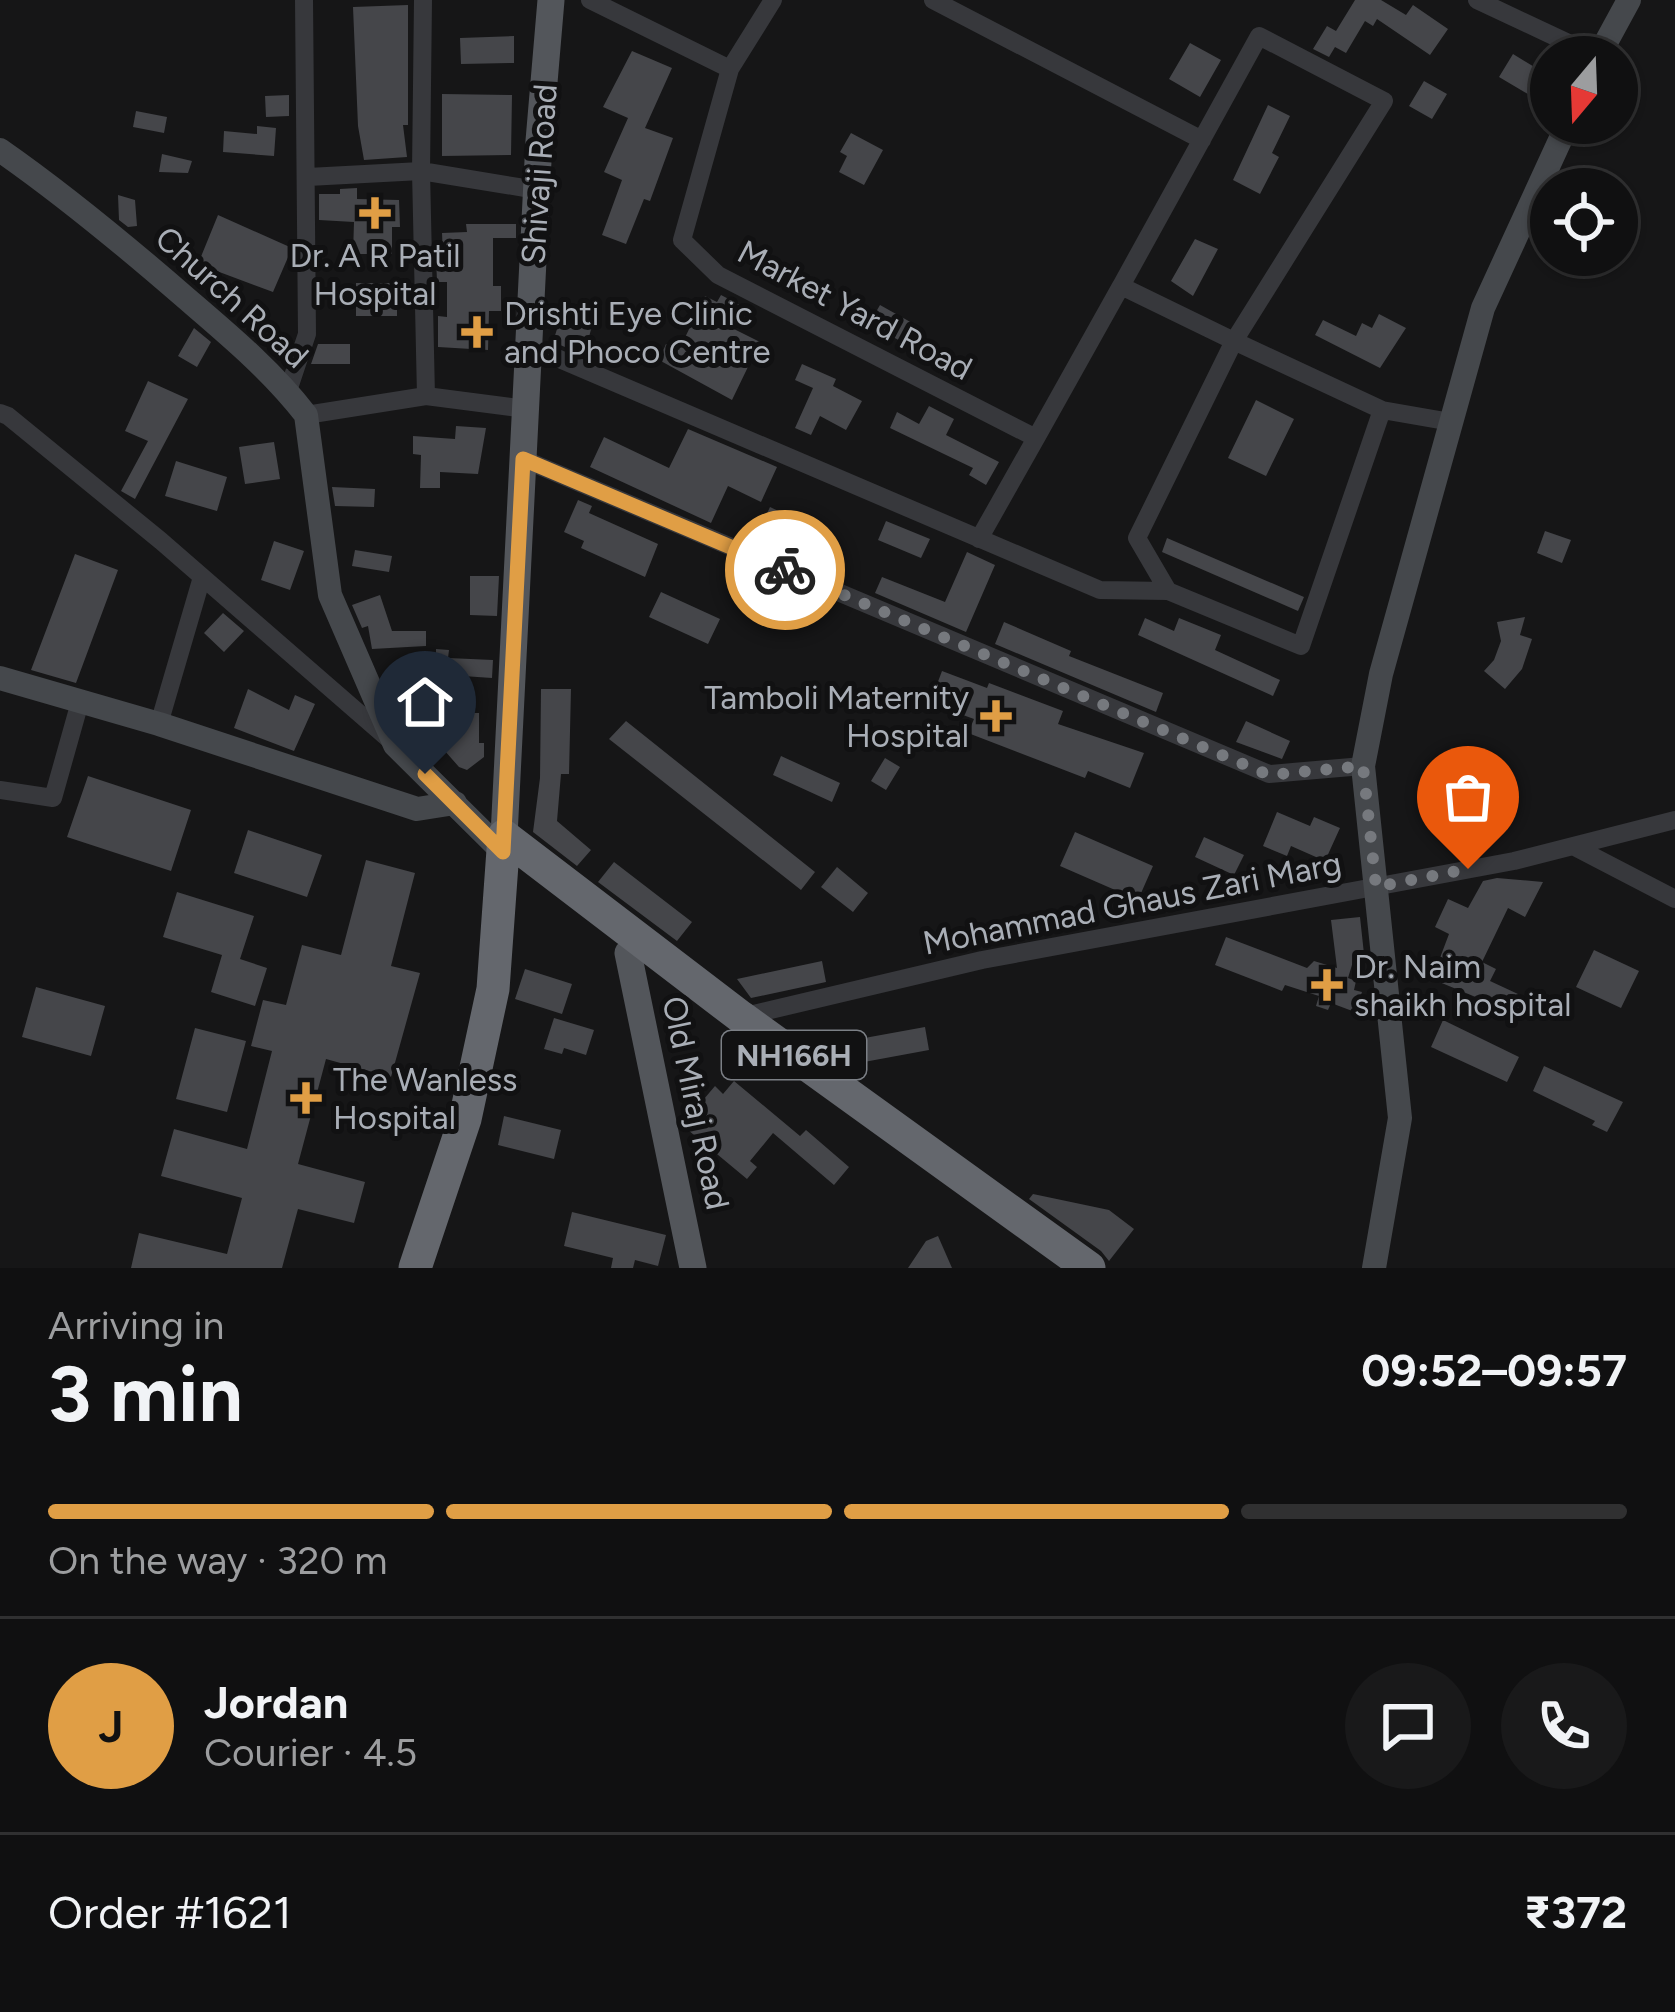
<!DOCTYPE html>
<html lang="en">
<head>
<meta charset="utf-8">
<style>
	:root { --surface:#101011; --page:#19191a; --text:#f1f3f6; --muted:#9c9d9f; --line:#303031; --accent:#e09e45 }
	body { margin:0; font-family:Figtree,sans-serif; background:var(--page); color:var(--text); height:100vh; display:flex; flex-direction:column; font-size:45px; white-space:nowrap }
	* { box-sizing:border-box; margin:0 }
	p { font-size:39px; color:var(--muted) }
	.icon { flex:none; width:66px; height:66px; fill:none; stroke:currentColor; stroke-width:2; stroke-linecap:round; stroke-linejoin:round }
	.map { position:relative; height:1268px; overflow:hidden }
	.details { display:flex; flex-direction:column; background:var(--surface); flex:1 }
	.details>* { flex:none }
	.needle { width:78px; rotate:199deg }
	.tools { position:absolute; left:1530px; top:36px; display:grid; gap:24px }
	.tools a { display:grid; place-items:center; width:108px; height:108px; border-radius:50%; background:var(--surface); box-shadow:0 3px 9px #0004,0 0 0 3px var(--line); font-size:60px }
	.pin { position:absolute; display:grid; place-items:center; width:102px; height:102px; color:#fff; margin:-123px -51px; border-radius:50% 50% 50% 0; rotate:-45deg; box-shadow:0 0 12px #0007 }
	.pin .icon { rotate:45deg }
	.courier { position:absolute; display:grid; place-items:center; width:120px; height:120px; margin:-60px; border:9px solid #e09e45; border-radius:50%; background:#fff; color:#222; box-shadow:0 3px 15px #0007 }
	.head em { font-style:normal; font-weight:700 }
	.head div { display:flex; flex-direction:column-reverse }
	.head { display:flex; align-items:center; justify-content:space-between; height:204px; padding:0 48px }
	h1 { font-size:78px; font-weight:700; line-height:90px }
	.bar { display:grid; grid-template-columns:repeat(4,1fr); gap:18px 12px; align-content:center; height:144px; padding:0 48px }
	.bar i { height:15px; border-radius:9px; background:var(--line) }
	.bar .on { background:var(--accent) }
	.bar p { grid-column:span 4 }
	.line { display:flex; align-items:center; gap:30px; padding:0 48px; border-top:3px solid var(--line) }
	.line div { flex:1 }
	.round { display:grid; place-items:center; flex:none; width:126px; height:126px; border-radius:63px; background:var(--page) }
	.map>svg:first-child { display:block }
	.building { fill:#45464a }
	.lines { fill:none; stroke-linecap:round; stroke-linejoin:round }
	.street { stroke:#37383c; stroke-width:18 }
	.secondary { stroke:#45484c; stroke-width:24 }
	.primary { stroke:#53565b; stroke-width:27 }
	.highway { stroke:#64676d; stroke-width:33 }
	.done { stroke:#76797e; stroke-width:12; stroke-dasharray:0 21.6 }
	.route { stroke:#e09e45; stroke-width:15 }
	.poi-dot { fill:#e09e45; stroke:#111112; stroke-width:4.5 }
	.labels { text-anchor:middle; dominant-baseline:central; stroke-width:10; stroke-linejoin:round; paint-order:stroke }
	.shield { fill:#111112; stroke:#7b7f85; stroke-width:3 }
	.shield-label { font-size:30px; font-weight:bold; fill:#a9aeb6 }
	.street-label { font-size:33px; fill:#a9aeb6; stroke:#111112 }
	.poi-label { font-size:33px; fill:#a9aeb6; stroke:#111112; text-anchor:start }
</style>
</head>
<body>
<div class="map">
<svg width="1675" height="1268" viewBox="0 0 1675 1268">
	<rect width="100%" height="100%" fill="#161617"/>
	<!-- building -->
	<path class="building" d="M1355 0H1381L1406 15 1413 5 1448 29 1430 55 1377 19 1373 26 1365 21 1346 53 1335 47 1329 57 1313 49 1327 26 1336 31Z
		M408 5V125H403L407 157 364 160 358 126 353 7Z
		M514 36V63L461 64 460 38Z
		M1190 43 1221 60 1200 97 1169 79Z
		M632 51 672 68 645 128 673 138 650 201 644 199 626 244 602 235 622 180 604 172 628 118 603 107Z
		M1513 54 1546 74 1533 97 1499 77Z
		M1424 81 1447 94 1432 119 1409 106Z
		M442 94 512 95 511 155 442 156Z
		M289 95V116L266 117 265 96Z
		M1268 105 1290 116 1272 153 1279 157 1260 194 1233 180Z
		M136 111 167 117 164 133 133 127Z
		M257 126 276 128 274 156 223 152 224 131 257 134Z
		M851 133 883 150 864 185 839 172 847 156 840 152Z
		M162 154 192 161 188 173 159 172Z
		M357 188V199L399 200 400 227H392V254H353L354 222 319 220V194H340V189Z
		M118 195 135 200 137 226 128 227 119 220Z
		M218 215 292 248 273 292 198 264Z
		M466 224H516V238H493V286H501V311H489L488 350 438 347V316L447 317V282H437L436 256H443L442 233 467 232Z
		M1195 239 1218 249 1193 296 1171 281Z
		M356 283H397V316H356Z
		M721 295 742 306 732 328 760 342 732 400 659 360 666 344 679 350 705 296 717 302Z
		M880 305 914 324 904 343 869 324Z
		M1379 314 1406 328 1380 368 1315 335 1323 320 1356 336 1362 323 1372 328Z
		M561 316 592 326 584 355 553 342Z
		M194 328 211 342 197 367 178 356Z
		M318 344H350V364H311Z
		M802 364 836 379 833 386 862 401 846 430 820 416 811 435 795 428 813 388 795 380Z
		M148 381 188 399 135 499 121 491 148 441 125 431Z
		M1256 400 1294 419 1266 476 1228 458Z
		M929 406 954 419 946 435 999 462 986 485 969 475 973 468 890 428 897 412 919 424Z
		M456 426 486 428 478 474 440 472V488H420L421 455 413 454V436L455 439Z
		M688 429 777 467 761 502 728 486 711 523 590 467 604 437 669 468Z
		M274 442 280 479 245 484 239 447Z
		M176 461 227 477 217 511 165 496Z
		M332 487 375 489 374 507 335 506Z
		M578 500 592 506 589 513 658 544 645 577 581 548 584 541 564 532Z
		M770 507 791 517 787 524 841 551 830 574 754 542Z
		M886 521 930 539 921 558 878 540Z
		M1545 531 1571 540 1562 563 1537 553Z
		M1167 538 1304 597 1298 611 1162 552Z
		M274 541 304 551 290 590 261 580Z
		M355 550 392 556 389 572 352 566Z
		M967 552 995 565 966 632 875 593 882 577 945 602Z
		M75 554 118 570 76 683 31 670Z
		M470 576H499L497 616 470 615Z
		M661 592 720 619 708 644 649 617Z
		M380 595 392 631H426V646L372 649 368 626 362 628 352 605Z
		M223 613 244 631 224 652 204 633Z
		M1525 617 1520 635 1532 639 1522 669 1505 689 1484 671 1494 660 1501 641 1497 622Z
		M1145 618 1174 631 1179 618 1221 635 1215 650 1280 680 1273 696 1138 635Z
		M1004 622 1071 651 1069 656 1163 693 1156 712 995 644Z
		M436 649 449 650 448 658 493 660 492 678 448 675V688H436Z
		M942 671 987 688 989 683 1063 711 1058 724 1144 753 1130 788 1088 771 1085 778 968 733 974 719 930 703Z
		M248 689 289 710 295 695 315 704 294 751 234 728Z
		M541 689H571L569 774H561L557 821 591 850 577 866 533 832 540 778Z
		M465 713H479V743H484V757L467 770 459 767 437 742H449V725L465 726Z
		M626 721 815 872 801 890 609 739Z
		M1246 721 1290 741 1282 759 1236 742Z
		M781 756 840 783 832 802 773 775Z
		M885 758 900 767 886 790 871 781Z
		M88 776 191 810 171 871 67 837Z
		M1277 812 1310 826 1314 817 1340 828 1325 861 1291 846 1287 856 1263 846Z
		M248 830 322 855 307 897 234 873Z
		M1075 832 1153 866 1138 900 1060 866Z
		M1204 837 1244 855 1234 875 1195 857Z
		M366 860 415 873 391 966 420 973 391 1077 326 1059 298 1164 365 1182 354 1223 298 1209 282 1268H131L139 1233 227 1254 242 1198 161 1176 174 1129 247 1149 272 1051 251 1046 263 1000 286 1005 302 945 341 955Z
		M614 862 692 922 677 941 598 882Z
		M837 867 868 893 853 912 821 887Z
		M1497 878 1543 882 1525 917 1508 908 1482 962 1496 969 1490 981 1531 1000 1524 1017 1432 979 1449 934 1435 927 1448 899 1468 908 1483 881Z
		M177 892 254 916 240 959 267 968 255 1006 211 992 222 955 163 937Z
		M1360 917 1364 954 1355 955 1348 978 1356 981 1354 990 1362 992 1355 1012 1331 1003 1328 1010 1316 1006 1319 996 1285 985 1282 991 1215 965 1226 937 1307 968 1314 961 1337 968 1331 920Z
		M1594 950 1639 971 1621 1008 1576 987Z
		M822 961 826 982 751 998 737 979Z
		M525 969 572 984 562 1014 515 999Z
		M36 987 105 1006 91 1056 22 1037Z
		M554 1018 594 1030 586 1055 564 1048 562 1054 544 1049Z
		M1443 1020 1519 1057 1507 1082 1431 1047Z
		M925 1027 929 1050 864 1062 859 1039Z
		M195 1028 246 1041 227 1112 176 1099Z
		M1544 1066 1623 1102 1607 1132 1592 1125 1595 1121 1533 1091Z
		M734 1081 800 1136 806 1130 849 1167 834 1185 773 1133 750 1161 757 1167 747 1179 682 1125 715 1086 723 1094Z
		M504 1116 561 1130 554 1159 498 1145Z
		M1033 1194 1109 1210 1134 1229 1109 1261 1101 1251 1029 1199Z
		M572 1212 666 1235 658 1266 635 1260 633 1268H611L613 1258 564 1246Z
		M938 1236 952 1268H908L926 1241Z"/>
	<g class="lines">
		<!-- street -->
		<path class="street" d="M423 0 421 171 426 396
			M590 0 730 69 682 240 718 275 1036 438 1121 286 1234 341 1384 101 1259 36 1121 286
			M933 0 1202 140
			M1477 0 1598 57
			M730 69 773 0
			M308 177 421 171 537 190
			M529 346 1100 590 1168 591 1301 646 1382 410
			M288 391 307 334 304 0
			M0 413 8 416 161 541 391 741
			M306 415 426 396 526 409
			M523 459 1269 774 1363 766
			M979 539 1036 438
			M1168 591 1137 538 1234 341 1382 410 1451 422
			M159 724 202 577
			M0 790 53 798 80 702
			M1573 846 1675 899
			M741 1017 982 960 1514 861 1675 820"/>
		<!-- secondary -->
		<path class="secondary" d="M1598 57 1629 0
			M0 150C66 196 126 246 187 299 229 335 272 371 306 415L330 595 395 745 503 852
			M0 678 159 724 417 809 455 803
			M1374 1268 1400 1118 1363 766 1381 674 1483 308 1568 123"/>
		<!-- primary -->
		<path class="primary" d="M504 836 539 141 551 0
			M628 953 693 1268"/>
		<!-- highway -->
		<path class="highway" d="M504 836 741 1017 1089 1268
			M415 1268 465 1119 493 989 504 836"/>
	</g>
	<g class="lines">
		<!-- done -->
		<path class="done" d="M785 570 1269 775 1363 766 1376 887 1468 869"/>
		<!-- route -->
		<path class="route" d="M425 774 503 852 523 459 785 570"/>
	</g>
	<!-- markers -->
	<g class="poi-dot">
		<path d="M369 195h12v12h12v12h-12v12h-12v-12h-12v-12h12z"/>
		<path d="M471 314h12v12h12v12h-12v12h-12v-12h-12v-12h12z"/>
		<path d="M990 698h12v12h12v12h-12v12h-12v-12h-12v-12h12z"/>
		<path d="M1321 967h12v12h12v12h-12v12h-12v-12h-12v-12h12z"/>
		<path d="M300 1080h12v12h12v12h-12v12h-12v-12h-12v-12h12z"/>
	</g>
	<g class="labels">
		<!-- shield labels -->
		<rect class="shield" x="722" y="1031" width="144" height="48" rx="9"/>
		<g class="shield-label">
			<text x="794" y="1055">NH166H</text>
		</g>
		<!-- street labels -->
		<g class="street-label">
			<text transform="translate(539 174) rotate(-86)">Shivaji Road</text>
			<text transform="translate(232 297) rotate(42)">Church Road</text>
			<text transform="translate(855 310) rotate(28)">Market Yard Road</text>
			<text transform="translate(1132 903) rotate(-11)">Mohammad Ghaus Zari Marg</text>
			<text transform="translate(696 1103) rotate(78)">Old Miraj Road</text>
		</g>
		<!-- poi labels -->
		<g class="poi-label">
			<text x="375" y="255" text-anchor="middle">Dr. A R Patil<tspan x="375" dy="38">Hospital</tspan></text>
			<text x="504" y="313">Drishti Eye Clinic<tspan x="504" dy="38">and Phoco Centre</tspan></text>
			<text x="969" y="697" text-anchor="end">Tamboli Maternity<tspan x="969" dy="38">Hospital</tspan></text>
			<text x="1354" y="966">Dr. Naim<tspan x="1354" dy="38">shaikh hospital</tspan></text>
			<text x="333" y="1079">The Wanless<tspan x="333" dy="38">Hospital</tspan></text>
		</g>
	</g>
</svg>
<div class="tools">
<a><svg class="needle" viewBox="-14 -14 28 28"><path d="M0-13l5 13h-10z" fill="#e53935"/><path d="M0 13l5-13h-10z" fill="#9c9d9f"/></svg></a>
<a><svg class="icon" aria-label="locate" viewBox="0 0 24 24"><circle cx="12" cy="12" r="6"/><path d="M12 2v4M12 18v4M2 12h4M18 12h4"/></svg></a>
</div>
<div class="pin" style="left:1468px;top:869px;background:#ea580c"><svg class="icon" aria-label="bag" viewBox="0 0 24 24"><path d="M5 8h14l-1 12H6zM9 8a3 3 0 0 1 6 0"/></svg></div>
<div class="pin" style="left:425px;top:774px;background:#1f2937"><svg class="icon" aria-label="home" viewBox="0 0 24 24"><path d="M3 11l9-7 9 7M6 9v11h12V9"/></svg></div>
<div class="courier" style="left:785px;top:570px"><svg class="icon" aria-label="bike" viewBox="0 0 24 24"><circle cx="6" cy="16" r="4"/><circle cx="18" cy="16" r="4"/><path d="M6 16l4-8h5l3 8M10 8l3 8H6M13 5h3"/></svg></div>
</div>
<section class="details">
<div class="head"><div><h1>3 min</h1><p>Arriving in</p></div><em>09:52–09:57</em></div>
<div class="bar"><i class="on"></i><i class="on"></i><i class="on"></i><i></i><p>On the way · 320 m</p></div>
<div class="line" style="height:216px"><b class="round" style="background:var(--accent);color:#111">J</b><div><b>Jordan</b><p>Courier · 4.5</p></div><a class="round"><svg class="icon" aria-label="chat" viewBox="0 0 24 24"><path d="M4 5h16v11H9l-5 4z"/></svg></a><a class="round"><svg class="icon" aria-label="phone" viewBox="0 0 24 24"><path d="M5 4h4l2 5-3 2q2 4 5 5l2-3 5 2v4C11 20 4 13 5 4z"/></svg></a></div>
<div class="line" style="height:156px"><div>Order #1621</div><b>₹372</b></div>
</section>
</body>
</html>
